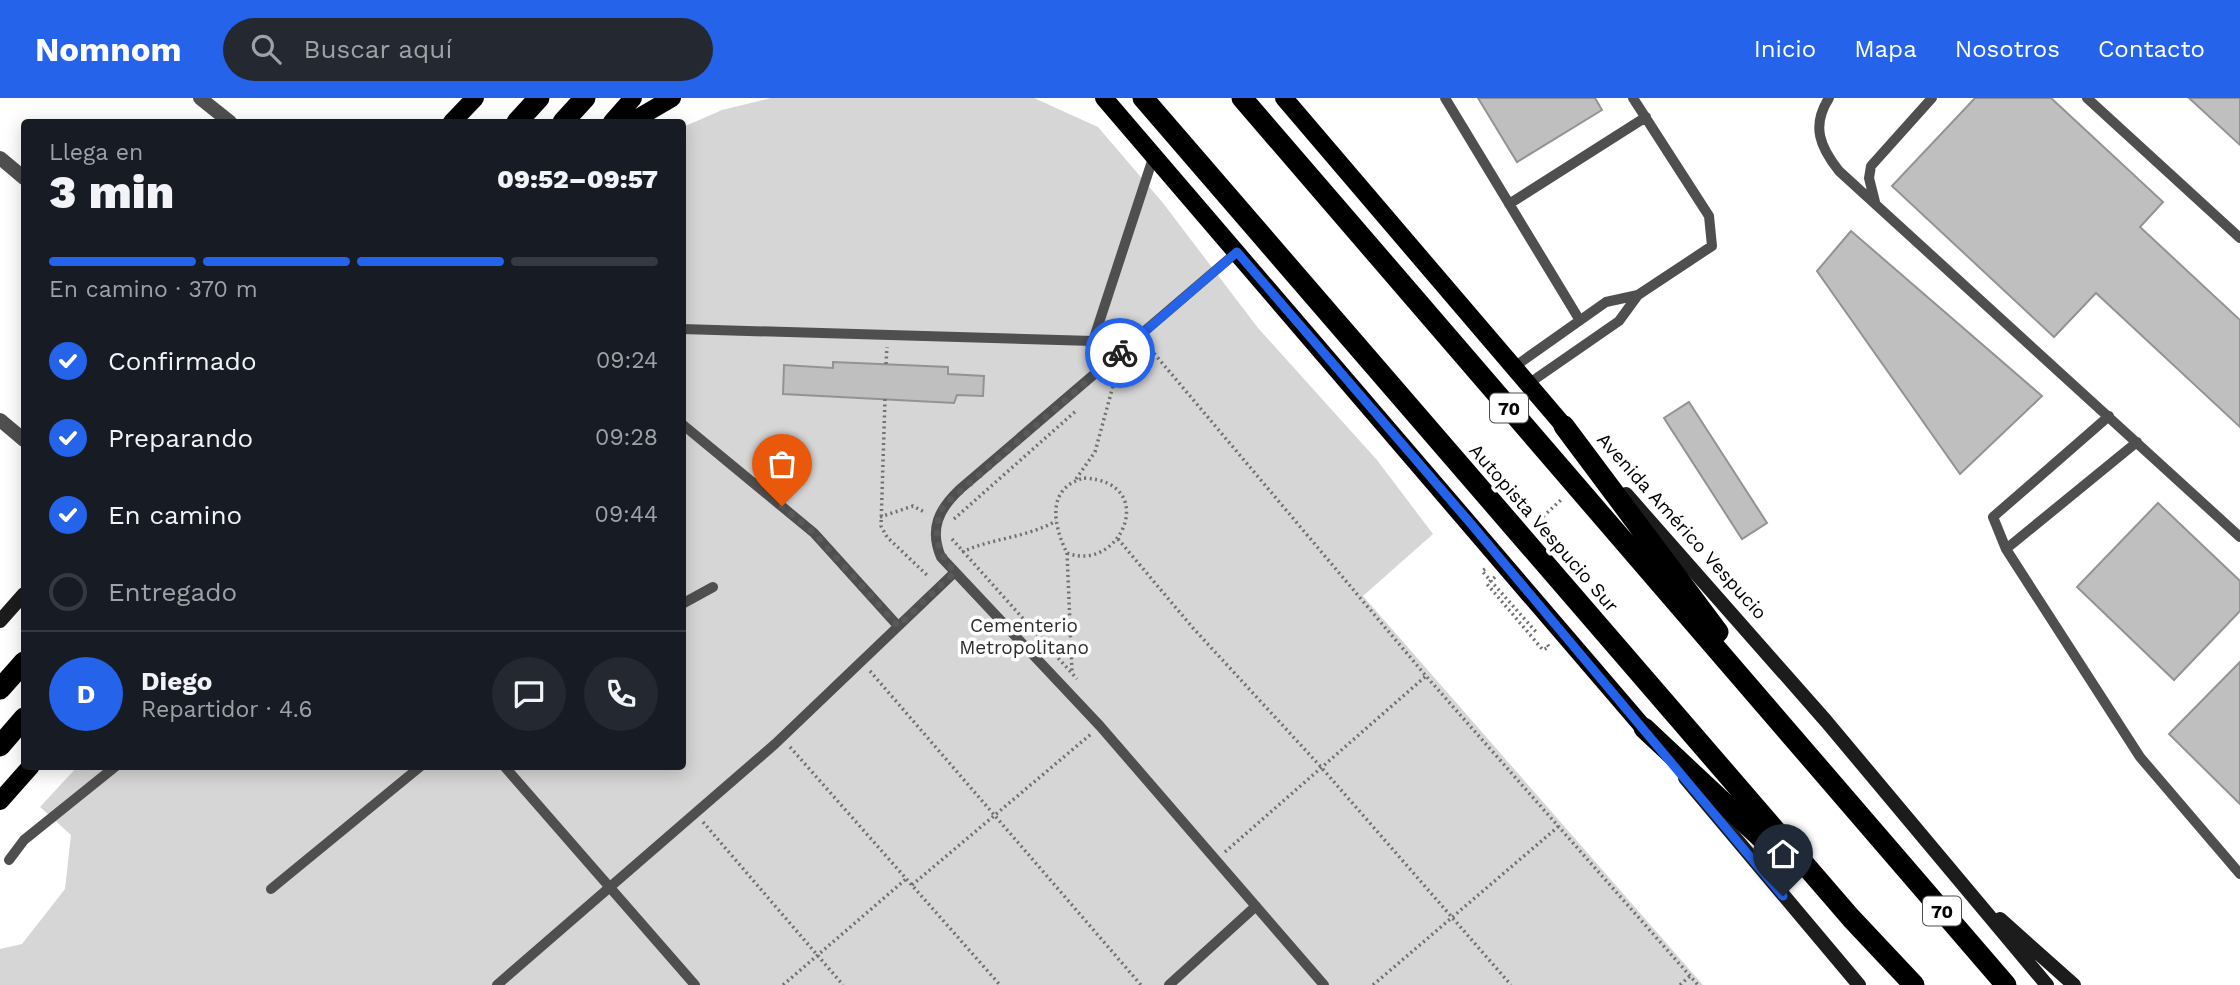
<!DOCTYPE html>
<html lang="es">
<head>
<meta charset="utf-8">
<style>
	:root { --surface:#171b24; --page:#242831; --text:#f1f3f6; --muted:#9ea1a6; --line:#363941; --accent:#2563eb }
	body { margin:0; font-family:"Work Sans",sans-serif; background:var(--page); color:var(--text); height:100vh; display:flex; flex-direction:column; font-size:26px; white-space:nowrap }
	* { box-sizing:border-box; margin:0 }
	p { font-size:23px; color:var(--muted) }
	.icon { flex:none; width:38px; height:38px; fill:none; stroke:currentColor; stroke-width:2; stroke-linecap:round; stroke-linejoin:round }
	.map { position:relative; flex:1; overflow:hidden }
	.panel { position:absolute; left:21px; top:21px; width:665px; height:651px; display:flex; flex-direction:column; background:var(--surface); border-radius:7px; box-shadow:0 4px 18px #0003 }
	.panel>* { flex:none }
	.pin { position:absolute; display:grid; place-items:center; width:60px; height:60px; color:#fff; margin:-72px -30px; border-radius:50% 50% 50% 0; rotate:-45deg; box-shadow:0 0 7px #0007 }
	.pin .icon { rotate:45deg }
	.courier { position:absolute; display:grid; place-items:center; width:70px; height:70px; margin:-35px; border:5px solid #2563eb; border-radius:50%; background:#fff; color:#222; box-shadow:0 2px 9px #0007 }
	.overview em { font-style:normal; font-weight:800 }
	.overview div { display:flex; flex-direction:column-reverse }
	.overview { display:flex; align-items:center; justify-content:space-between; height:119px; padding:0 28px }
	h1 { font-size:46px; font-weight:800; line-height:52px }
	.bar { display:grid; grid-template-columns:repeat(4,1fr); gap:10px 7px; align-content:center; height:84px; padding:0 28px }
	.bar i { height:9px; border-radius:5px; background:var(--line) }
	.bar .current { background:var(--accent) }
	.bar p { grid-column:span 4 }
	.line { display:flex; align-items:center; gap:18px; padding:0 28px; border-top:2px solid var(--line) }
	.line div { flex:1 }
	.round { display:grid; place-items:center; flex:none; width:74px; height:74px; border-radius:37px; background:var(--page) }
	ol { padding:0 28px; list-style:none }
	li { display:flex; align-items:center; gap:21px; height:77px }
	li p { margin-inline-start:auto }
	li .icon { padding:7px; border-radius:50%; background:var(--accent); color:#fff; stroke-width:4 }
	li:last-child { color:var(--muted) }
	li i { width:38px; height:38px; border:4px solid var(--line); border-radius:50% }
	header { display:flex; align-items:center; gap:42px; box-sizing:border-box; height:98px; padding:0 35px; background:var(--accent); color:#fff }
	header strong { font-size:33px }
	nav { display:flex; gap:38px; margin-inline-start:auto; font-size:24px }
	.search { width:490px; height:63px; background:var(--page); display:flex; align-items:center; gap:18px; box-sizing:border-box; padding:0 24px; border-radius:38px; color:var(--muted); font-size:26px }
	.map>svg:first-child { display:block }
	.green { fill:#d6d6d6 }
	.building { fill:#bfbfbf; stroke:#939393; stroke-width:2 }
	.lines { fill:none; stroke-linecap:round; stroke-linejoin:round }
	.path { stroke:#717171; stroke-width:3.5; stroke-dasharray:2 3.5; stroke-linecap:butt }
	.service { stroke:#4f4f4f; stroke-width:10 }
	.minor { stroke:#4f4f4f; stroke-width:14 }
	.tertiary { stroke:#4f4f4f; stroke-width:14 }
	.secondary { stroke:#1c1c1c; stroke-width:14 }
	.primary { stroke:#000; stroke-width:18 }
	.motorway { stroke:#000; stroke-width:21 }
	.done { stroke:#595959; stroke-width:7; stroke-dasharray:0 12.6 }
	.route { stroke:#2563eb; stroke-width:9 }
	.labels { text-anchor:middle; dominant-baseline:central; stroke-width:7; stroke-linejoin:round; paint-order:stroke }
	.shield { fill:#fff; stroke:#4c4c4c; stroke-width:2 }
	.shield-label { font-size:18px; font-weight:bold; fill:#000 }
	.street-label { font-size:19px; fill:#000; stroke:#fff }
	.park-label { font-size:19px; fill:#2d2d2d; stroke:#fff }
</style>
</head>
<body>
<header>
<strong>Nomnom</strong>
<div class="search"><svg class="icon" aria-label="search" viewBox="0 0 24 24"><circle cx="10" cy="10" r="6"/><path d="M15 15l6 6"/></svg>Buscar aquí</div>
<nav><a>Inicio</a><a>Mapa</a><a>Nosotros</a><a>Contacto</a></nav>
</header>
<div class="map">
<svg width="2240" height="887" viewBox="0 0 2240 887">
	<rect width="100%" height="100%" fill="#fff"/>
	<!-- green -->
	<path class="green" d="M771 0H1034L1098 29 1163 105 1258 230 1377 362 1433 436 1363 498 1703 887H0V851L22 846 65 791 71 737 40 709 77 669 682 668 683 29 722 12Z"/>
	<!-- building -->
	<path class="building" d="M1478 0H1595L1602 12 1517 64Z
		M1975 0H2051L2163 104 2140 129 2240 222V329L2096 195 2054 239 1892 88Z
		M2189 0H2240V47Z
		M1851 133 2042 298 1960 376 1817 173Z
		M833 264 948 269V276L984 278 983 298 957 297 954 305 783 296 784 267 833 270Z
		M1689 304 1767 425 1742 441 1664 320Z
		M2158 405 2240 483V513L2174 582 2077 489Z
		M2240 564V706L2169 636Z"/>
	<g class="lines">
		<!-- path -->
		<path class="path" d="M1147 247 1426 578 1698 887
			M886 266 887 249
			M885 301 881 428 887 439 929 479
			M1084 380C1161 384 1120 476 1067 455 1053 427 1046 390 1084 380Z
			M1076 381 1095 354 1116 277
			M880 419 913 408 926 415
			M954 421 1077 312
			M1535 426 1563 400
			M952 441 1077 581
			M1118 441 1193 530 1321 669 1511 887
			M962 454C992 440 1026 440 1056 423
			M1067 455 1072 573
			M1485 471 1482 473 1537 535
			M1495 479 1487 486 1543 552 1549 549 1547 546
			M1726 483 1750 507 1747 509
			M870 573 1141 887
			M790 649 1000 887
			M703 724 843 887
			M1225 754 1426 578
			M912 787 1091 636
			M783 887 906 781
			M1373 887 1559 728
			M1680 887 1690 878"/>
		<!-- service -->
		<path class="service" d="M1445 0 1579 221
			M1829 0C1811 28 1820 49 1839 73L2240 439
			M2087 0 2240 140
			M1875 104 1869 80 1871 68 1932 0
			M1509 106 1646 19
			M1237 154 959 392C939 411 929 431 941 459L1100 628 1324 887
			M682 231 1093 243 1119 255
			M1093 243 1154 57
			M1514 269 1606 204 1638 197
			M1528 286 1619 223 1638 197 1712 148 1709 118 1633 0
			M2109 318 1993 419 2006 451 2140 659 2240 776
			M682 326 814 435 898 528
			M2006 451 2137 344
			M682 506 713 489
			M504 668 695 887
			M9 762 24 742 116 668
			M271 791 421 668
			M497 887 775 646 955 474
			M1169 887 1256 808"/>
		<!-- minor -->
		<path class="minor" d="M0 60 24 80
			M0 322 24 342"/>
		<!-- tertiary -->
		<path class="tertiary" d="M200 0 230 24"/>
		<!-- secondary -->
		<path class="secondary" d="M1626 396 1826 623 2047 887
			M0 523 24 496
			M1685 680 1859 887
			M2000 821 2074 887"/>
		<!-- primary -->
		<path class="primary" d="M1104 0 1644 630
			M1284 0 1564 328
			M452 24 475 0
			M612 24 633 0
			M631 24 672 0
			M0 703 31 668"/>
		<!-- motorway -->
		<path class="motorway" d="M1143 0 1851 820 1914 887
			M1242 0 2006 887
			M517 24 539 0
			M563 24 585 0
			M1564 328 1718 534
			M0 591 24 564
			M1644 630 1788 765
			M0 648 24 620"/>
	</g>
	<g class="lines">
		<!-- done -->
		<path class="done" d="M782 408 814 435 898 528 955 474C936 453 932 435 943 408L1120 255"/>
		<!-- route -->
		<path class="route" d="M1120 255 1237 154 1472 427 1783 798"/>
	</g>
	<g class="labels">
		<!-- shield labels -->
		<g class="shield">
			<rect x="1490" y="295.5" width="38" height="29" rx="5"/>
			<rect x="1923" y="798.5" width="38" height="29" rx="5"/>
		</g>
		<g class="shield-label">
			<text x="1509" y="310">70</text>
			<text x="1942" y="813">70</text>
		</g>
		<!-- street labels -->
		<g class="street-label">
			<text transform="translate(1682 428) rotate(48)">Avenida Américo Vespucio</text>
			<text transform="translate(1544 430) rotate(49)">Autopista Vespucio Sur</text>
		</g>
		<!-- park labels -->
		<g class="park-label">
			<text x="1024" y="527">Cementerio<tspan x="1024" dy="22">Metropolitano</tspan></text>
		</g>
	</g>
</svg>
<div class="pin" style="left:782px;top:408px;background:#ea580c"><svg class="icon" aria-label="bag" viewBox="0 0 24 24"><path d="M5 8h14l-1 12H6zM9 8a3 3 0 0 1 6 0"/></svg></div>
<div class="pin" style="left:1783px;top:798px;background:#1f2937"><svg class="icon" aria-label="home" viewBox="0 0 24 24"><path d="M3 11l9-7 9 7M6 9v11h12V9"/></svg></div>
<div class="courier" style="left:1120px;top:255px"><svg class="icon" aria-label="bike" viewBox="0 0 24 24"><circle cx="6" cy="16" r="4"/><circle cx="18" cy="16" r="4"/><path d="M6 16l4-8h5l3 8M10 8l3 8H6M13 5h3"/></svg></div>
<section class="panel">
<div class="overview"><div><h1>3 min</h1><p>Llega en</p></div><em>09:52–09:57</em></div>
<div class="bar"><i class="current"></i><i class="current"></i><i class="current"></i><i></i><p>En camino · 370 m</p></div>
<ol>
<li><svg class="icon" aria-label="check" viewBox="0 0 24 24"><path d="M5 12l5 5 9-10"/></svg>Confirmado<p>09:24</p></li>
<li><svg class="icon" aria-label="check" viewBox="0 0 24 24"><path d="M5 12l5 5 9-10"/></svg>Preparando<p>09:28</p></li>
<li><svg class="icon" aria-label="check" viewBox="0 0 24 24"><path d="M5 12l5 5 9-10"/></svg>En camino<p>09:44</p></li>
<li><i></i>Entregado</li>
</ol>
<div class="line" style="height:126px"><b class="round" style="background:var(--accent);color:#fff">D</b><div><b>Diego</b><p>Repartidor · 4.6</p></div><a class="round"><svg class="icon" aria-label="chat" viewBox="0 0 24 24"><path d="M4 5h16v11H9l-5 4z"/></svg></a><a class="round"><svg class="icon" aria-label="phone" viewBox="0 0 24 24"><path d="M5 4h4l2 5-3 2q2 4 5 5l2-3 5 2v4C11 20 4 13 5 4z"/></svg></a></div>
</section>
</div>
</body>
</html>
